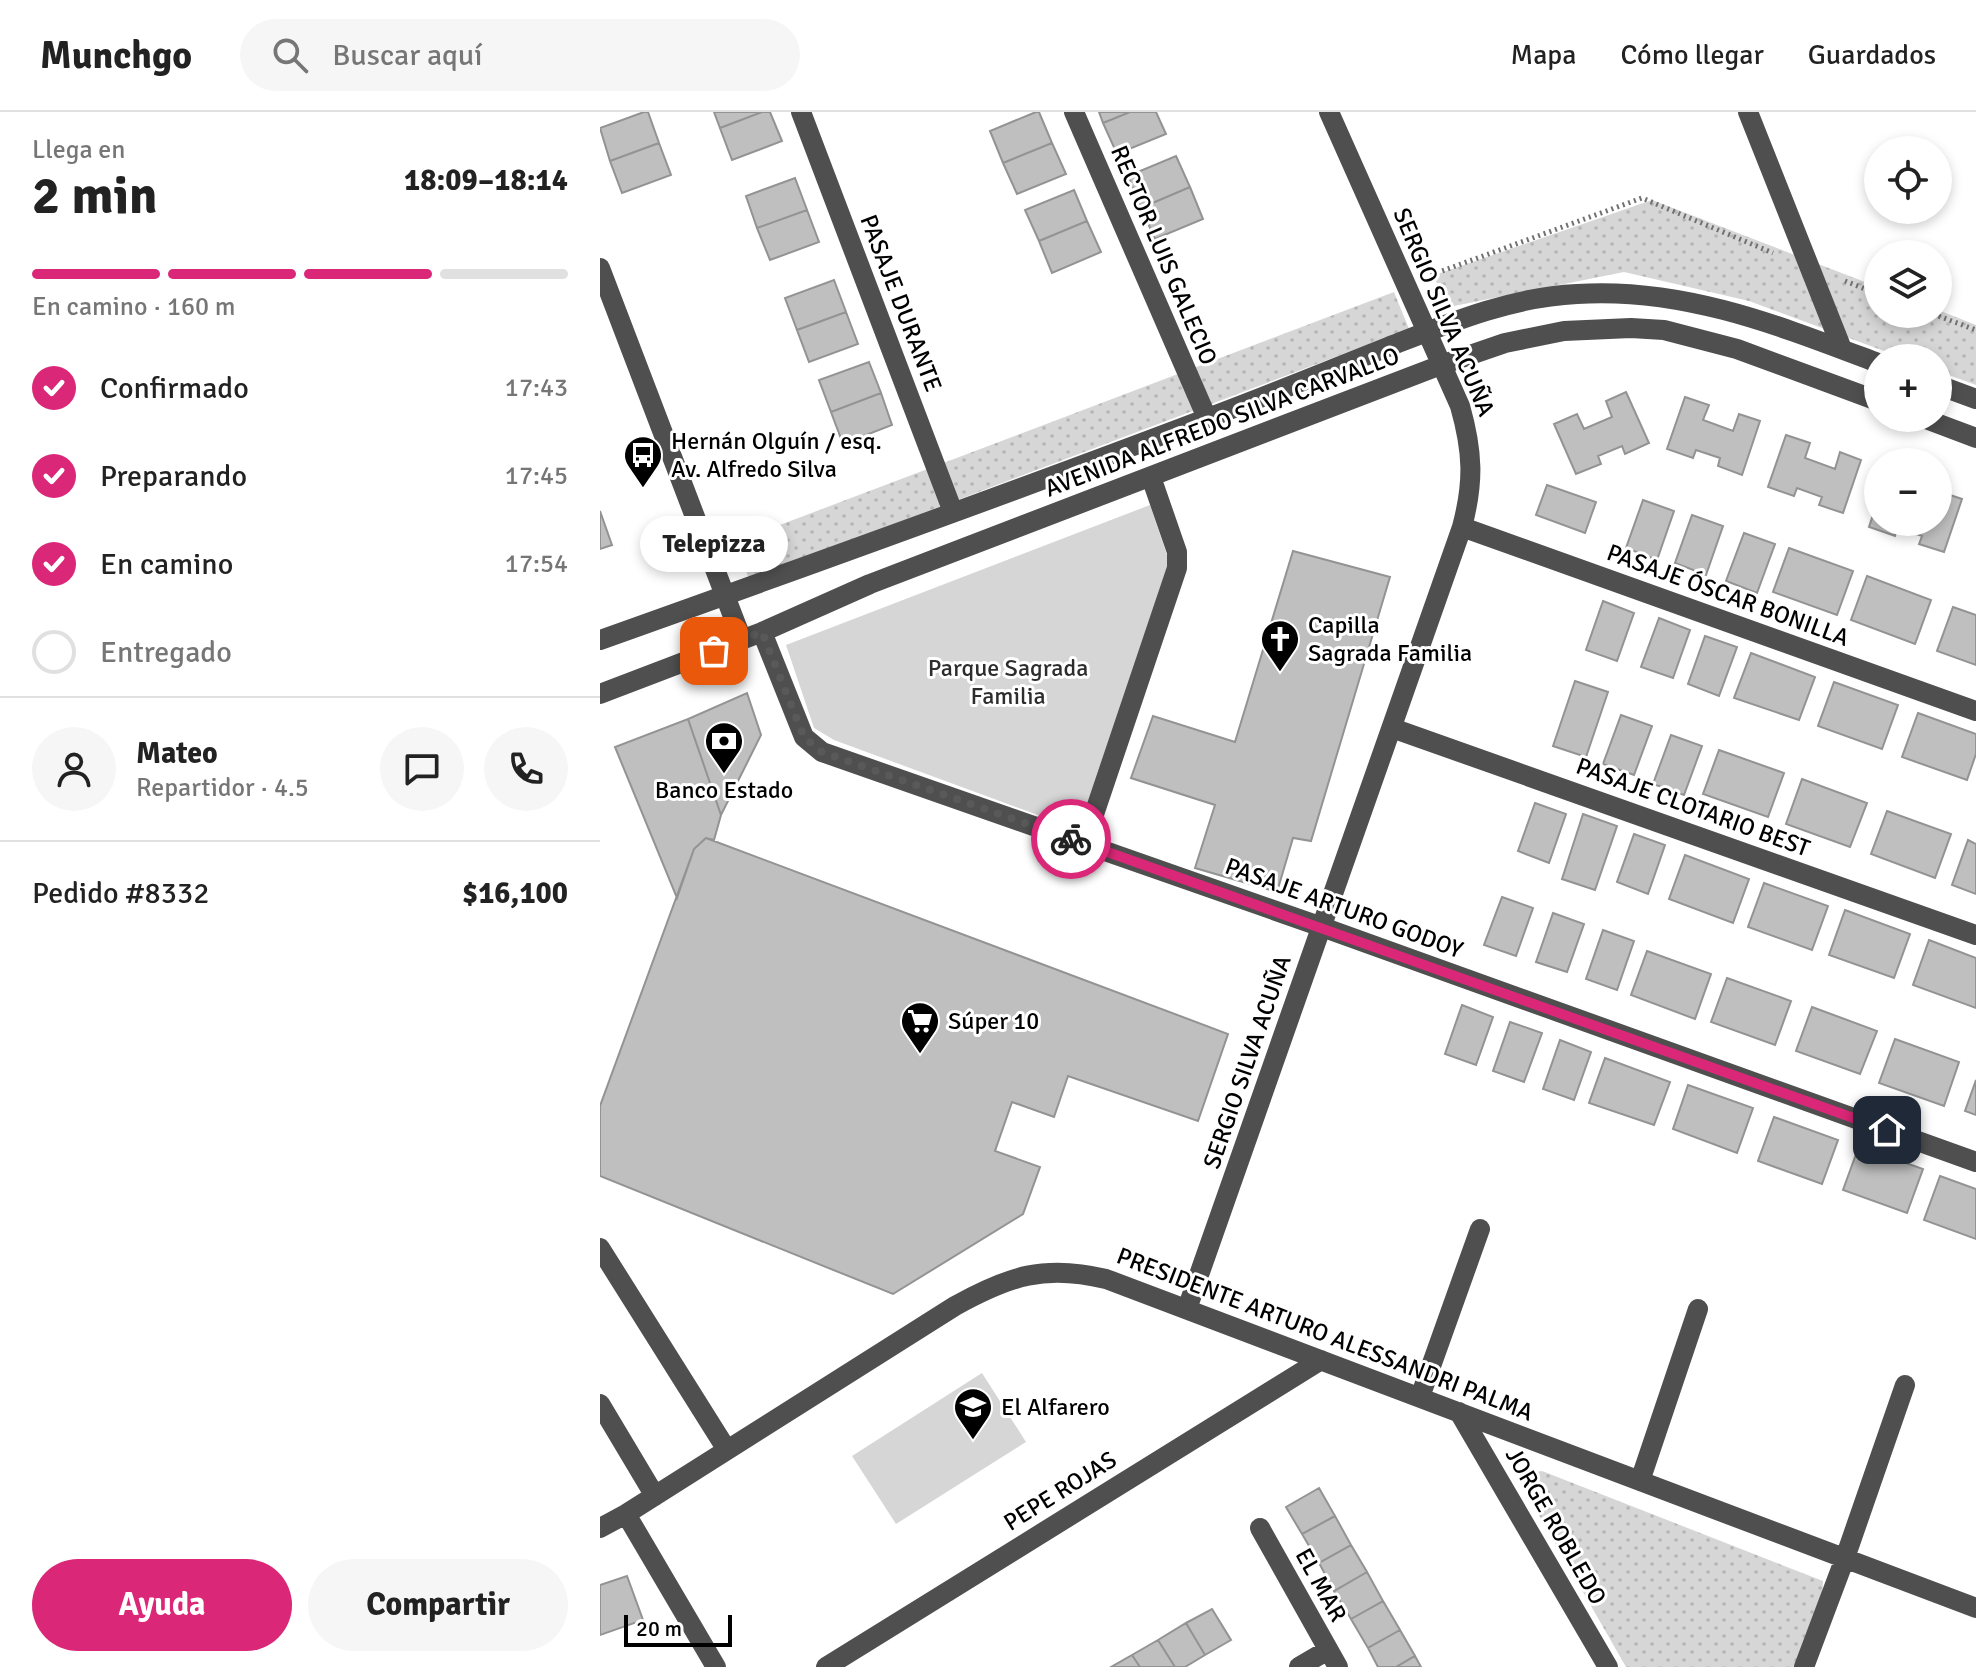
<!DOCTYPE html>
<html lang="es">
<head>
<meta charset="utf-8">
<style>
	:root { --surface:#fff; --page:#f6f6f6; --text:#222; --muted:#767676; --line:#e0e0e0; --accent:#db2777 }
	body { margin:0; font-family:Signika,sans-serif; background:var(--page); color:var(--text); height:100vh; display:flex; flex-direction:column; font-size:30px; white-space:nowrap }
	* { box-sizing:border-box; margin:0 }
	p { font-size:26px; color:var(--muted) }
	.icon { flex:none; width:44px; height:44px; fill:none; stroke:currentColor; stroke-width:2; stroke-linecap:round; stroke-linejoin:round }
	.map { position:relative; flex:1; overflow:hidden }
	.drawer { display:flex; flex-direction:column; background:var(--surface); width:600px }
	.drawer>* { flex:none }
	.controls { position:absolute; left:1264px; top:24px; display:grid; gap:16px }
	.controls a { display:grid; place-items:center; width:88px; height:88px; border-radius:50%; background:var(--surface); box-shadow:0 4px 12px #0003; font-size:40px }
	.scale { position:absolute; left:24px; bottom:20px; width:108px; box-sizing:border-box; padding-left:8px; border:4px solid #000; border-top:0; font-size:22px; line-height:28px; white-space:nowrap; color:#000; -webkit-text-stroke:6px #fff; paint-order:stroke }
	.pin { position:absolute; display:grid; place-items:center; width:68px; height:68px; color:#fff; margin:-34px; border-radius:16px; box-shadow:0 4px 12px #0006 }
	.courier { position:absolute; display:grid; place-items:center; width:80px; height:80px; margin:-40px; border:6px solid #db2777; border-radius:50%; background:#fff; color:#222; box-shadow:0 2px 10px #0007 }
	.bubble { position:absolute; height:56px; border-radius:28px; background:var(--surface); box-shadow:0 4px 12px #0003; font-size:26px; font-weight:800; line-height:56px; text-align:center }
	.overview em { font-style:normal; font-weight:800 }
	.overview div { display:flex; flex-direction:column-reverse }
	.overview { display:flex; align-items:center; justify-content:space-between; height:136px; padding:0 32px }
	h1 { font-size:52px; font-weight:800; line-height:60px }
	.bar { display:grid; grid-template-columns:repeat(4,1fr); gap:12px 8px; align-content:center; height:96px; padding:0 32px }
	.bar i { height:10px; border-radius:6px; background:var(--line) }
	.bar .selected { background:var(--accent) }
	.bar p { grid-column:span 4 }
	.line { display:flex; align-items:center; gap:20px; padding:0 32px; border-top:2px solid var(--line) }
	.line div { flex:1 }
	.round { display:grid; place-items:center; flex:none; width:84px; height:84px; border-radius:42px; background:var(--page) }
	ol { padding:0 32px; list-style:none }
	li { display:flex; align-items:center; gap:24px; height:88px }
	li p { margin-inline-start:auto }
	li .icon { padding:8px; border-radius:50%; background:var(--accent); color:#fff; stroke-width:4 }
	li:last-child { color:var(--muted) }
	li i { width:44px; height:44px; border:4px solid var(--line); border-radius:50% }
	.button { display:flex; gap:16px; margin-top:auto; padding:16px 32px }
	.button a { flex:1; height:92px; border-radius:48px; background:var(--accent); color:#fff; font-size:32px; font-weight:800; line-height:92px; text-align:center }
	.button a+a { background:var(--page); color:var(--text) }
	header { display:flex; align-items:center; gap:48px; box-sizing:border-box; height:112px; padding:0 40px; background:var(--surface); border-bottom:2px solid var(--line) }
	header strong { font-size:38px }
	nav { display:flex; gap:44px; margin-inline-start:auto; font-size:28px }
	.search { width:560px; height:72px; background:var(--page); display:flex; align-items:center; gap:20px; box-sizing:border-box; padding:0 28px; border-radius:44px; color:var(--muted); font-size:30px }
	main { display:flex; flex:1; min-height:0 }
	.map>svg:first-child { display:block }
	.grass { fill:url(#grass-dots) }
	.green { fill:#d6d6d6 }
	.building { fill:#bfbfbf; stroke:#939393; stroke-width:2 }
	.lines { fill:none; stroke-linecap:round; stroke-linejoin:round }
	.path { stroke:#717171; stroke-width:5; stroke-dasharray:2 4; stroke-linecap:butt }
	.minor { stroke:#4f4f4f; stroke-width:20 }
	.done { stroke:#595959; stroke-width:8; stroke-dasharray:0 14.4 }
	.route { stroke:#db2777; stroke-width:10 }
	.labels { text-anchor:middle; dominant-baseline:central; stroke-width:6; stroke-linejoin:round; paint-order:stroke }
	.street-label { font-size:24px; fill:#000; stroke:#fff }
	.poi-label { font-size:24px; fill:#000; stroke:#fff; text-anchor:start }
	.park-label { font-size:24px; fill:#2d2d2d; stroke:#fff }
</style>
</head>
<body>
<header>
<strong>Munchgo</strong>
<div class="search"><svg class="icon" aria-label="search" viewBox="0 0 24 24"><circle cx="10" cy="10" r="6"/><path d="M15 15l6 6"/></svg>Buscar aquí</div>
<nav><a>Mapa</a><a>Cómo llegar</a><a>Guardados</a></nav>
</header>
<main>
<section class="drawer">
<div class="overview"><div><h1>2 min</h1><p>Llega en</p></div><em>18:09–18:14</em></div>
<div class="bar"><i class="selected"></i><i class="selected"></i><i class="selected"></i><i></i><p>En camino · 160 m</p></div>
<ol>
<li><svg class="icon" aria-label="check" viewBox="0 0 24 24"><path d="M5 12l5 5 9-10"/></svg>Confirmado<p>17:43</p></li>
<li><svg class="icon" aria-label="check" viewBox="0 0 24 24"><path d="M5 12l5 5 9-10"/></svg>Preparando<p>17:45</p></li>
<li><svg class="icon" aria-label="check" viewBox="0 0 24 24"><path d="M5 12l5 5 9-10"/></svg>En camino<p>17:54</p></li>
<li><i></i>Entregado</li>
</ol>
<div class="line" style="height:144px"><a class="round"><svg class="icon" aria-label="person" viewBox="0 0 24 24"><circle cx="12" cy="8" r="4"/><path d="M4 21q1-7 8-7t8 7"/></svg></a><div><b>Mateo</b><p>Repartidor · 4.5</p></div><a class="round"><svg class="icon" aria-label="chat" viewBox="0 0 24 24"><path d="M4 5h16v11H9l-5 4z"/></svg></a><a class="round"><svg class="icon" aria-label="phone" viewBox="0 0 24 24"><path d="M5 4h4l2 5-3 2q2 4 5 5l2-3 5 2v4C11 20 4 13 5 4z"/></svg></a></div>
<div class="line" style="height:104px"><div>Pedido #8332</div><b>$16,100</b></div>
<div class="button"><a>Ayuda</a><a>Compartir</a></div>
</section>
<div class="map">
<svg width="1376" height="1555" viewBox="0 0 1376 1555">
	<defs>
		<pattern id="grass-dots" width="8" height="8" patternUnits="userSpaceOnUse" patternTransform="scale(2)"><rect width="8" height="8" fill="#d6d6d6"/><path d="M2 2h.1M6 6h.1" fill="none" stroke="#b6b6b6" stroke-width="1.8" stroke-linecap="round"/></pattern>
	</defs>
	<rect width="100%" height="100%" fill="#fff"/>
	<!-- grass -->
	<path class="grass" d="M1052 88 1278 175V202H1338V198L1376 213V273L1338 259V246H1303L1149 189 1024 160 854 194 832 164Z
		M794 180 809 217 149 467 135 430Z
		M942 1359 1223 1469 1222 1487 1196 1555H1026L920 1370 929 1361Z"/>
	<!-- green -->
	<path class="green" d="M550 393 569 449 481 719 234 628 214 616 186 533Z
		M382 1261 426 1330 296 1412 252 1344Z"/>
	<!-- building -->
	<path class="building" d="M44 0H48L59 31 10 49 0 16Z
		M114 0H162L120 16Z
		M162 0H170L182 29 132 48 120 16Z
		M436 0H439L452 31 403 51 390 19Z
		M499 0H530L503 11Z
		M530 0H556L566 22 517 42 503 11Z
		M59 31 71 63 22 81 10 49Z
		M452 31 466 62 417 82 403 51Z
		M576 44 590 75 541 96 528 64Z
		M195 66 207 98 157 116 146 84Z
		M590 75 603 107 555 127 541 96Z
		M474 78 487 109 439 129 425 98Z
		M207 98 219 130 170 148 157 116Z
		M487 109 501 140 452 161 439 129Z
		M234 168 246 200 197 218 185 186Z
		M246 200 258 232 209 250 197 218Z
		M269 250 281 281 231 300 219 268Z
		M1026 280 1049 331 1025 342 1022 334 998 344 1001 352 976 362 954 312 977 302 984 317 1012 305 1006 289Z
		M281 281 292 313 243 332 231 300Z
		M1085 285 1109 293 1103 308 1133 319 1139 302 1160 309 1142 363 1118 354 1120 346 1096 338 1093 346 1067 337Z
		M1186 323 1210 331 1205 346 1235 357 1240 340 1261 348 1243 401 1219 393 1222 385 1197 376 1194 384 1168 375Z
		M947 373 996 390 985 421 936 403Z
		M1341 380 1362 387 1344 440 1319 432 1322 424 1297 415 1295 424 1269 415 1278 388V410H1338V388Z
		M1043 388 1074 399 1057 448 1026 436Z
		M0 399 12 433 0 437Z
		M1092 403 1123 414 1106 463 1075 451Z
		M1144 421 1175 432 1157 481 1126 469Z
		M1189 436 1253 459 1237 503 1173 480Z
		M693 439 790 465 711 729 693 726 677 780 595 756 615 693 531 666 553 604 635 630Z
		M1267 464 1331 488 1315 532 1251 508Z
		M1003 489 1034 501 1017 549 986 538Z
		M1353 495 1376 503V553L1337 539Z
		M1059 506 1090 518 1073 566 1041 555Z
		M1105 524 1137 535 1119 584 1088 572Z
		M1151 541 1215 565 1199 608 1134 586Z
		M975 569 1008 580 986 645 953 634Z
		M1234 570 1298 593 1282 637 1218 614Z
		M147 581 161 623 121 703 88 607Z
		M1318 601 1376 622V642L1367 668 1302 645Z
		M1021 603 1052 614 1034 663 1003 652Z
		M88 607 121 703 114 728 106 726 94 737 77 786 15 635Z
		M1071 623 1102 634 1084 683 1053 672Z
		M1119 638 1184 661 1168 705 1103 682Z
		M1202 667 1267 691 1250 735 1186 712Z
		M935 691 966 702 949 751 918 739Z
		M1287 699 1351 722 1335 766 1271 742Z
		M983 702 1017 714 995 778 962 767Z
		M1034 722 1065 733 1048 782 1017 770Z
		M106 726 628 922 598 1009 468 964 454 1005 412 990 395 1039 440 1055 423 1102 293 1182 0 1064V994L94 737Z
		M1368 728 1376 732V782L1352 773Z
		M1085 743 1149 767 1133 811 1069 787Z
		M1164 771 1228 794 1212 838 1148 815Z
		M902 785 933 796 916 844 884 833Z
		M1245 798 1310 822 1294 866 1229 843Z
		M953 801 984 812 967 860 936 850Z
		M1003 818 1034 829 1017 878 986 867Z
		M1329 828 1376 846V896L1313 873Z
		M1047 839 1111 862 1095 907 1031 883Z
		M1127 866 1191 889 1175 933 1111 910Z
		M862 893 893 905 876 953 845 942Z
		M1212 895 1277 919 1260 962 1196 939Z
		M910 910 942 921 924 970 893 959Z
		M1295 927 1359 950 1344 994 1279 971Z
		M960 928 991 940 974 988 943 977Z
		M1005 946 1070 970 1054 1013 989 991Z
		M1376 968V1003L1365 999Z
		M1088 973 1153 996 1137 1041 1073 1017Z
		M1174 1005 1238 1028 1222 1072 1158 1049Z
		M1259 1034 1323 1057 1307 1101 1243 1078Z
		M1340 1064 1376 1077V1127L1324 1108Z
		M719 1376 735 1404 702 1422 686 1395Z
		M735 1404 751 1433 719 1451 702 1422Z
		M751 1433 767 1460 734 1479 719 1451Z
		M767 1460 783 1489 751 1507 734 1479Z
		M27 1464 43 1508 0 1523V1473Z
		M783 1489 800 1518 768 1536 751 1507Z
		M612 1497 631 1528 605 1543 586 1511Z
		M586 1511 605 1543 585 1555H575L558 1528Z
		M800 1518 815 1544 796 1555H778L768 1536Z
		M558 1528 575 1555H540L532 1543Z
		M532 1543 540 1555H511Z
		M815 1544 821 1555H796Z"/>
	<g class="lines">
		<!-- path -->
		<path class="path" d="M831 163 1042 86 1173 141
			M1245 169 1278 182
			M1333 202 1376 218"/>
		<!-- minor -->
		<path class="minor" d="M201 0 353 400
			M474 0 607 306
			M1148 0 1242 237
			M0 156 142 528
			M1338 273 1376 287
			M1323 306 1376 326
			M862 415 1376 599
			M162 520 204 625 222 640 722 815 1376 1050
			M0 528C202 456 405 383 605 307 667 284 727 259 788 235 849 211 911 185 977 182 1084 175 1180 214 1278 251
			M0 582 162 520 270 472 841 253 905 231 964 219 1031 216 1064 218 1137 237 1278 289
			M792 616 1376 823
			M484 732 577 456V440L551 365
			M0 1136 127 1338
			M587 1197 862 415C874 370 873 340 860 294L729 0
			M820 1285 880 1117
			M0 1292 55 1384
			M859 1300 1008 1555
			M1040 1369 1098 1197
			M26 1402 116 1555
			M0 1416 26 1402 355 1194C409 1164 445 1152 506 1167L1376 1496
			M660 1416 738 1555
			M226 1555 721 1248
			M699 1555 728 1538
			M1204 1555 1245 1446 1305 1273"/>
	</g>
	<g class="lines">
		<!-- done -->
		<path class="done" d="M114 539 162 520 204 625 222 640 471 727"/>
		<!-- route -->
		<path class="route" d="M471 727 1287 1018"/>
	</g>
	<!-- icons -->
	<defs>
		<symbol id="bus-pin" viewBox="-11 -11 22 30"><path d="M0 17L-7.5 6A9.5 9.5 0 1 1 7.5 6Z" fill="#000" stroke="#fff"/><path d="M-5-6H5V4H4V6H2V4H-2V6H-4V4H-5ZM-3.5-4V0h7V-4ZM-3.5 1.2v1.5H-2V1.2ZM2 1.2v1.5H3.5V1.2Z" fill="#fff"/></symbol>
		<symbol id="church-pin" viewBox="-11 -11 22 30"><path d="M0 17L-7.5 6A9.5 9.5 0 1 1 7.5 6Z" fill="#000" stroke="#fff"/><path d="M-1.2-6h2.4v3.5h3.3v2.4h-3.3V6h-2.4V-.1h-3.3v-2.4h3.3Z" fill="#fff"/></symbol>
		<symbol id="bank-pin" viewBox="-11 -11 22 30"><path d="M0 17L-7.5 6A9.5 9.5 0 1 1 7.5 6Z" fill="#000" stroke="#fff"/><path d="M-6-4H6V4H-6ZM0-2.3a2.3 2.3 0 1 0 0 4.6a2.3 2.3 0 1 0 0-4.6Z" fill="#fff"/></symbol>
		<symbol id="supermarket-pin" viewBox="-11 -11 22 30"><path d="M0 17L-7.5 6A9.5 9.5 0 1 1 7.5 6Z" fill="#000" stroke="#fff"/><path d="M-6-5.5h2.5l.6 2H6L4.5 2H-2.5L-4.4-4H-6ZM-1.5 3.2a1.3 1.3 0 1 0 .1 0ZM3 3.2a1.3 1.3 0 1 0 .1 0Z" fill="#fff"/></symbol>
		<symbol id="school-pin" viewBox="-11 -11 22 30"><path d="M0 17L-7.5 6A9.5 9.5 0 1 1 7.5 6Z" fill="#000" stroke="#fff"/><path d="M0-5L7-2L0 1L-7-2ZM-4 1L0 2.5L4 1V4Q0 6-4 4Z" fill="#fff"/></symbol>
	</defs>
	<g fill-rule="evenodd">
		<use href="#bus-pin" x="21" y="321" width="44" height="60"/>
		<use href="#church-pin" x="658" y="505" width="44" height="60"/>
		<use href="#bank-pin" x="102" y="607" width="44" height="60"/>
		<use href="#supermarket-pin" x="298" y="887" width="44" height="60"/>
		<use href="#school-pin" x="351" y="1273" width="44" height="60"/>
	</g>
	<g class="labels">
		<!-- street labels -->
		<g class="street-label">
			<text transform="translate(564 143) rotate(67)">RECTOR LUIS GALECIO</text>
			<text transform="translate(301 191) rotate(69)">PASAJE DURANTE</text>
			<text transform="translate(844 200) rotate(67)">SERGIO SILVA ACUÑA</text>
			<text transform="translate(622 310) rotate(-21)">AVENIDA ALFREDO SILVA CARVALLO</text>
			<text transform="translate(1128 483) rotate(20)">PASAJE ÓSCAR BONILLA</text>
			<text transform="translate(1093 695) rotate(20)">PASAJE CLOTARIO BEST</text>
			<text transform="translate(744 796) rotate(20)">PASAJE ARTURO GODOY</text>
			<text transform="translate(647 950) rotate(-71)">SERGIO SILVA ACUÑA</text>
			<text transform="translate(725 1222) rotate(21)">PRESIDENTE ARTURO ALESSANDRI PALMA</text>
			<text transform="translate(460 1379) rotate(-32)">PEPE ROJAS</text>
			<text transform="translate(956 1414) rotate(60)">JORGE ROBLEDO</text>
			<text transform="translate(721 1473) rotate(61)">EL MAR</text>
		</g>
		<!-- poi labels -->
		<g class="poi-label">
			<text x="71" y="329">Hernán Olguín / esq.<tspan x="71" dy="28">Av. Alfredo Silva</tspan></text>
			<text x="708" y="513">Capilla<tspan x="708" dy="28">Sagrada Familia</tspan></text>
			<text x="124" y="678" text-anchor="middle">Banco Estado</text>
			<text x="348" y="909">Súper 10</text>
			<text x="401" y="1295">El Alfarero</text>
		</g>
		<!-- park labels -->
		<g class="park-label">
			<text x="408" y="556">Parque Sagrada<tspan x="408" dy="28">Familia</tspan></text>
		</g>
	</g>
</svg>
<div class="controls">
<a><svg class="icon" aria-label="locate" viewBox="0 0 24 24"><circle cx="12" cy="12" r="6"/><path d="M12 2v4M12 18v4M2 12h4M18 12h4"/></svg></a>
<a><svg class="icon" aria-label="layers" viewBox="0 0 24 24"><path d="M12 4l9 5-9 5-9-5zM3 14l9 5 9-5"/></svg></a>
<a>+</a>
<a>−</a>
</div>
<div class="scale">20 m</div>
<div class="pin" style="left:114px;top:539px;background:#ea580c"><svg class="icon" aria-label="bag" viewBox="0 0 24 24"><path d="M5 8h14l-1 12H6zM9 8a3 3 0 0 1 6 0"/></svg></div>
<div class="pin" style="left:1287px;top:1018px;background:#1f2937"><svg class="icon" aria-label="home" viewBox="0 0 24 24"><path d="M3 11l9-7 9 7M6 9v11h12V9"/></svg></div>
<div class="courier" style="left:471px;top:727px"><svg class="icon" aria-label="bike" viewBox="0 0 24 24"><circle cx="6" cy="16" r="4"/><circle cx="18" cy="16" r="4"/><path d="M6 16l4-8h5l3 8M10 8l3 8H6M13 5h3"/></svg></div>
<div class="bubble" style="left:40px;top:404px;width:148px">Telepizza</div>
</div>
</main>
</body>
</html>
